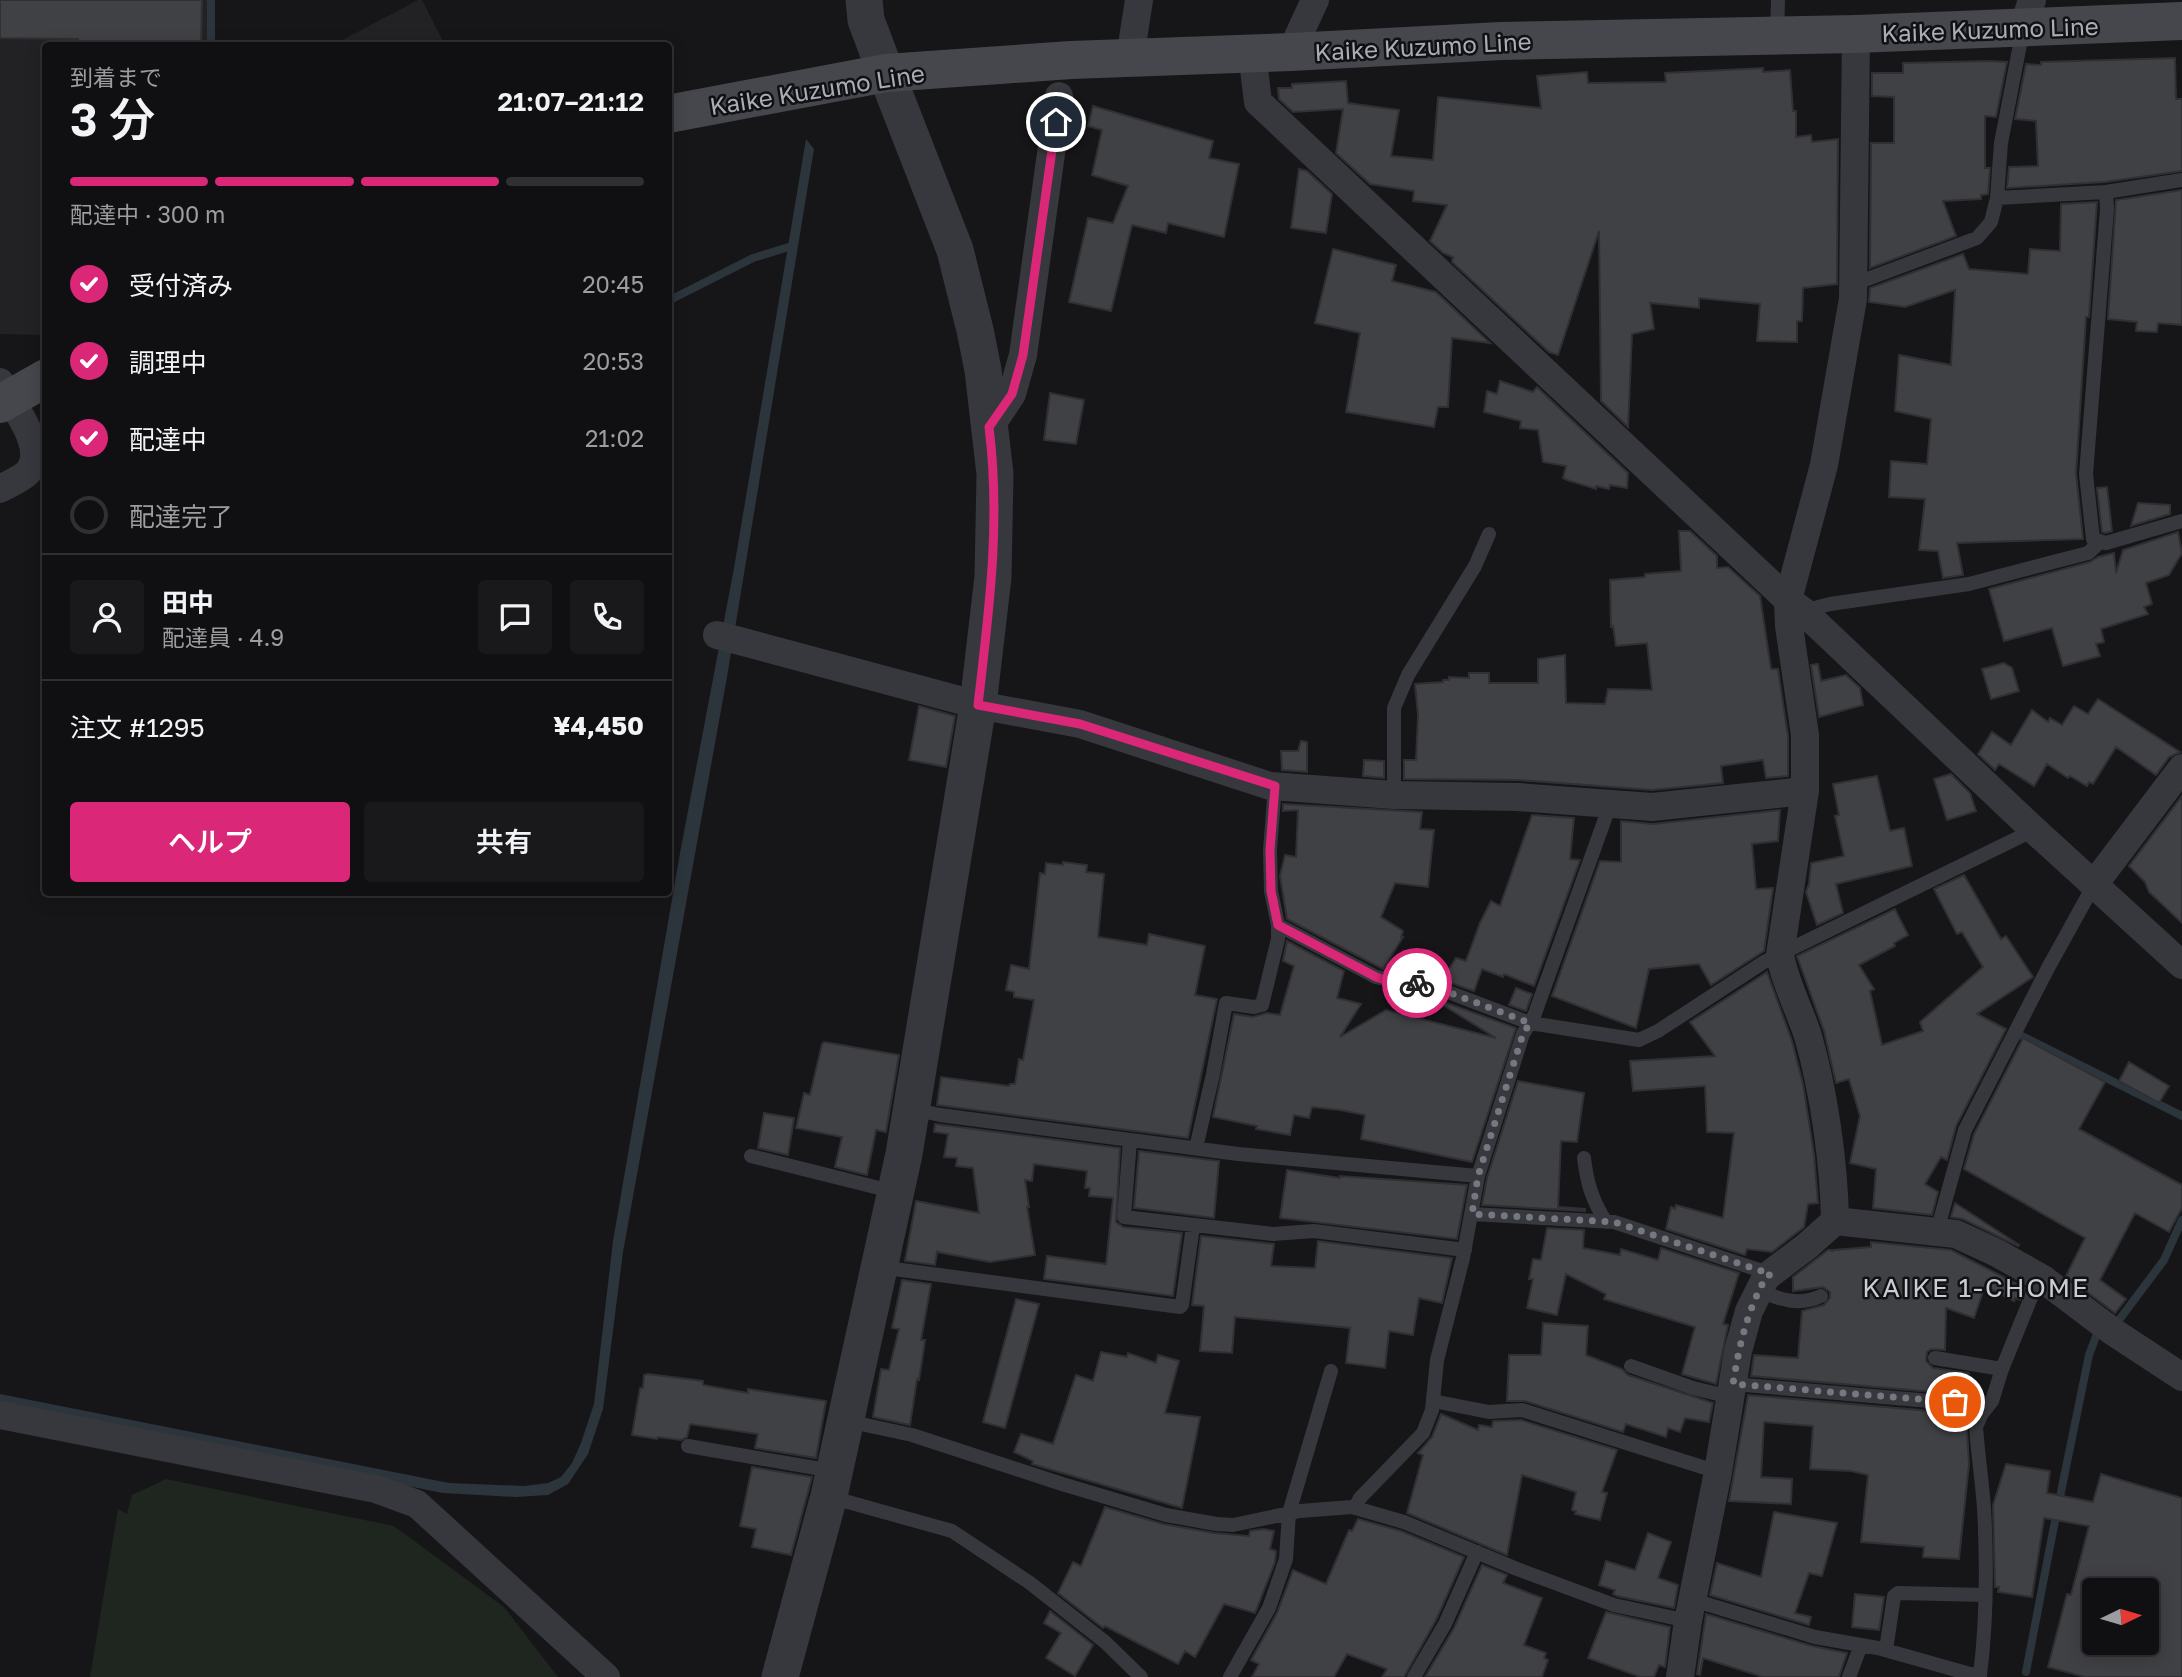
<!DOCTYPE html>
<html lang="ja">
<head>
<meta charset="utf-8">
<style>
	:root { --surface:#101012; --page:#19191b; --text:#f1f3f6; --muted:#9c9d9f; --line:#303032; --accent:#db2777 }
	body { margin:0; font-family:"Golos Text","Noto Sans JP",sans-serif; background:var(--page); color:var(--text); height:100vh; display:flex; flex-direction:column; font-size:26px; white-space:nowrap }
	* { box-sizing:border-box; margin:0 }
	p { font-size:23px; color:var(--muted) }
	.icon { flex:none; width:38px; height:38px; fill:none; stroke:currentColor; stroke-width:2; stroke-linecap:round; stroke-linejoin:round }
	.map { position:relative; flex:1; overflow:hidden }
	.side { position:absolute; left:42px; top:42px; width:630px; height:854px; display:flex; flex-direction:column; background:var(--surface); border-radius:7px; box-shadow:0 4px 18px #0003,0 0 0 2px var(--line) }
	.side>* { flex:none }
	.needle { width:46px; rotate:85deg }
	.buttons { position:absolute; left:2082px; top:1578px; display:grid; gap:14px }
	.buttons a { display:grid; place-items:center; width:77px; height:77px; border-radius:7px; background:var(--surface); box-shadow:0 4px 18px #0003,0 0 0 2px var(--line); font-size:35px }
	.pin { position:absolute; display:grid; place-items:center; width:60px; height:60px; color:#fff; margin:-30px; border:4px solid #fff; border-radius:50%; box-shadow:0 2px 7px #0007 }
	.courier { position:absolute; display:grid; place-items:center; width:70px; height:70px; margin:-35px; border:5px solid #db2777; border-radius:50%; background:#fff; color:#222; box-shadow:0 2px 9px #0007 }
	.overview em { font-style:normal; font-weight:600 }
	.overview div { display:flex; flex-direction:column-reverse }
	.overview { display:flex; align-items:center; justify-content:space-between; height:119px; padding:0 28px }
	h1 { font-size:46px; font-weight:600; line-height:52px }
	.bar { display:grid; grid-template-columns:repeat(4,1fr); gap:10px 7px; align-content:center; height:84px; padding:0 28px }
	.bar i { height:9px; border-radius:5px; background:var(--line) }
	.bar .selected { background:var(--accent) }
	.bar p { grid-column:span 4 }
	.line { display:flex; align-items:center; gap:18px; padding:0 28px; border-top:2px solid var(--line) }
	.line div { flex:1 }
	.round { display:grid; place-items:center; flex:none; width:74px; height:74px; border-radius:7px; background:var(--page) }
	ol { padding:0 28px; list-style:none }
	li { display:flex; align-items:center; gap:21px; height:77px }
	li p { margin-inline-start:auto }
	li .icon { padding:7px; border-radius:50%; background:var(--accent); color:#fff; stroke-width:4 }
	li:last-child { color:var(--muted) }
	li i { width:38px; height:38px; border:4px solid var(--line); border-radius:50% }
	.cta { display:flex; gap:14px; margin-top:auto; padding:14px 28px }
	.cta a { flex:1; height:80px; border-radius:7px; background:var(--accent); color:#fff; font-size:28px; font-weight:600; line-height:80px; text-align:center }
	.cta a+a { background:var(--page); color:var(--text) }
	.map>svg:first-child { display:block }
	.built { fill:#222225 }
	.green { fill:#1e261f }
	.water { fill:#2c353c }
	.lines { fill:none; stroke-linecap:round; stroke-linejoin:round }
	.stream { stroke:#2c353c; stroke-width:8 }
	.building { fill:#404145; stroke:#303034; stroke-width:2; fill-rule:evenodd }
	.service { stroke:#37383d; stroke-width:14 }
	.minor { stroke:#37383d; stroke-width:28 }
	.tertiary { stroke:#37383d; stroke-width:37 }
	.secondary { stroke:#45474d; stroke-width:38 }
	.done { stroke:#757880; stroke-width:7; stroke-dasharray:0 12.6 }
	.route { stroke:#db2777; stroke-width:9 }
	.labels { text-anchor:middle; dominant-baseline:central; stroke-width:5; stroke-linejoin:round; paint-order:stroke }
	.street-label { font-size:24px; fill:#a8adb8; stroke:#111113 }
	.neighbourhood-label { font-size:26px; letter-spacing:2px; fill:#c9ccd4; stroke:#111113 }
</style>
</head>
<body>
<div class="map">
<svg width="2182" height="1677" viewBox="0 0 2182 1677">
	<rect width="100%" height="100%" fill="#161618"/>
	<!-- built -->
	<path class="built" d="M0 0H207L208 45 46 46 45 335 0 334Z
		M418 0H422L445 45H333Z"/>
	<!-- green -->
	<path class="green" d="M166 1479 394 1526 504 1607 558 1677H90L118 1509 127 1514 132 1495Z"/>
	<!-- water -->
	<path class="water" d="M806 139 814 149 727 677 623 1252 603 1409 588 1454 568 1484 548 1495 516 1497 443 1493 0 1405V1394L449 1483 524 1486 548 1483 561 1477 572 1463 581 1443 594 1404 613 1241 680 853 734 568Z"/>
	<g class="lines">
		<!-- stream -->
		<path class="stream" d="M211 0V46
			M668 301 753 258 792 246
			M2022 1036 2182 1116
			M2116 1324 2164 1260 2182 1220
			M2026 1672 2053 1531 2089 1355 2098 1331"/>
	</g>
	<!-- building -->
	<path class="building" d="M0 0H202L201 46H78V39L0 38Z
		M2175 58 2176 99H2182V171L2105 182 2007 188 2009 167 2038 166 2036 121 2015 119 2026 64 2041 65V62Z
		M1991 61 2007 62 1996 117 1985 116V168H1990L1988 194 1981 195V199L1943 201 1956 236 1870 268 1871 143H1894V97L1872 96V73H1903V63Z
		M1763 68V72L1790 70 1793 111H1796V137L1811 135 1812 142 1838 139 1837 284 1803 288 1802 321H1797V342L1757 341 1760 304 1699 298V308L1650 303 1654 329 1632 334 1628 427 1601 401 1599 231 1558 355 1549 352 1452 262 1453 257 1443 253 1430 241 1447 205 1413 201 1414 191 1370 184 1336 153 1343 109 1293 112 1279 99 1278 88H1292V84L1346 81 1348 103 1399 110 1391 156 1433 160 1438 97 1541 108 1537 76 1587 72 1588 83 1666 82 1665 73Z
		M1093 106 1213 141 1209 158 1239 164 1224 237 1168 223 1166 233 1132 225 1111 311 1069 302 1088 218 1113 223 1128 186 1092 175 1102 130 1088 126Z
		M1299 169 1307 171 1332 194 1326 233 1291 228Z
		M2182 190V325L2158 323 2157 332 2136 331 2137 322 2108 319 2116 200Z
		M2097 202 2089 317H2086L2076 473 2083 539 1957 543 1963 575 1943 578 1938 551 1919 550 1925 499 1889 497 1891 461 1927 464 1931 419 1895 411 1899 355 1951 365 1955 290 1905 307 1869 302 1870 288 1963 254 1969 269 2028 274 2030 249 2060 251 2061 204Z
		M1333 249 1396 265 1392 281 1436 292 1490 343 1452 338 1448 407H1438L1434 427 1346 412 1360 333 1315 323Z
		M1500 381 1533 392 1537 387 1628 473 1627 488 1610 485 1609 489 1596 486V489L1567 480 1563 478 1566 466 1543 462 1538 430 1520 428 1521 421 1484 412 1487 391 1497 394Z
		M1050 393 1084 400 1076 444 1044 440Z
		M2107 487 2112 531 2106 533 2102 532 2097 488Z
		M2138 503 2170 505V514L2131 526Z
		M1679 531H1690L1717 556V568L1728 567 1760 596 1771 669H1778L1788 736V776L1766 778 1763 760 1721 766 1723 783 1652 790 1519 780 1404 779V760H1416L1418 715 1415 684 1443 682V680H1449V677L1469 678V673H1489V683H1538V659L1565 655 1566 703 1605 704 1608 689 1652 690 1647 643 1616 646 1613 626 1611 627 1610 580 1645 577V574L1681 571Z
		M2178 532 2182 553 2169 575 2146 583 2152 604 2144 607 2148 614 2101 629 2104 642 2096 644 2100 656 2063 666 2052 628 2004 641 1989 589 2090 562 2098 557 2114 553 2116 573 2123 550Z
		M2004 663 2012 668 2019 691 1991 699 1982 669Z
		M1818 664 1821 681 1846 675 1860 688 1863 705 1819 717 1811 665Z
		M2098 699 2180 752 2169 757 2156 775 2116 747 2093 784 2089 782 2087 786 2070 776 2068 778 2047 764 2034 786 1999 764 1995 770 1978 754 1992 732 2011 745 2032 710 2048 722 2050 718 2062 725 2074 706 2088 714Z
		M919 706 955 716 946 767 909 760Z
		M1301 741 1307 742V772L1282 770 1281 751H1298Z
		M1364 760 1384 761V778L1363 776Z
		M1951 774 1970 793 1976 811 1947 820 1934 779Z
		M1877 776 1890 831 1904 828 1912 866 1836 884 1843 913 1817 925 1806 892 1809 884 1811 863 1844 856 1835 816 1839 815 1833 784Z
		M2182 796V923L2149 892 2145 882 2129 866Z
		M1283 804 1422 812 1420 829 1434 830 1428 887 1395 883 1381 917 1403 931 1401 937H1403L1383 969 1287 919 1280 876 1285 855 1296 857 1298 810 1283 811Z
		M1780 810 1778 841 1752 844 1756 889 1773 888 1764 951 1711 985 1699 964 1649 969 1636 1028 1552 996 1600 861 1621 862V821L1653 824Z
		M1532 815 1574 818 1570 859 1580 860 1534 986 1504 974 1503 977 1482 969 1474 991 1442 980 1456 958 1466 961 1480 923 1491 901 1500 906Z
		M1063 862 1087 865 1086 872 1104 874 1098 937 1147 945 1149 934 1205 946 1195 995 1217 999 1188 1138 937 1105 941 1077 1009 1086 1010 1084H1015L1019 1059 1023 1060 1034 1000 1014 997V992L1006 990 1011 965 1029 969 1040 873 1045 874 1046 863 1063 865Z
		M1964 875 2001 939 2006 936 2033 977 1977 1014 2006 1029 1956 1126 1947 1160 1941 1157 1925 1184 1938 1192 1932 1215 1873 1208 1876 1169 1850 1163 1860 1116 1849 1079 1836 1083 1824 1031 1797 956 1895 909 1908 935 1894 943 1895 946 1859 965 1874 989 1870 991 1882 1045 1923 1031 1920 1022 1983 967 1962 932 1957 934 1934 889Z
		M1287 941 1344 971 1337 998 1361 1004 1340 1037 1386 1010 1496 1038 1430 997 1516 1028 1472 1162 1361 1139 1365 1115 1340 1110 1312 1107 1309 1118 1294 1115 1290 1135 1256 1129 1257 1126 1213 1117 1234 1014 1253 1017 1267 1013 1280 1015 1294 966 1283 961Z
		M1767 972 1792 1041 1803 1084 1814 1154 1818 1203 1808 1204 1804 1227 1772 1252 1747 1249 1745 1255 1666 1229 1671 1207 1675 1209 1676 1205 1723 1218 1734 1133 1707 1132 1705 1086 1633 1091 1630 1061 1715 1056 1690 1022Z
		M1516 988 1532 994 1526 1011 1509 1005Z
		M2023 1038 2105 1082 2079 1129 2182 1185V1208L2169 1232 2135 1213 2100 1280 2126 1299 2115 1313 2066 1276 2085 1238 1964 1169 1974 1134Z
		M824 1042 899 1055 886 1132 876 1130 867 1175 835 1167 842 1137 796 1128 804 1093 810 1095 822 1044Z
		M2129 1062 2169 1086 2159 1103 2119 1081Z
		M1518 1081 1584 1093 1577 1142 1561 1141 1558 1207 1585 1209V1211L1482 1205 1487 1178Z
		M764 1113 794 1118 788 1155 758 1148Z
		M935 1124 1120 1148 1116 1222 1123 1227 1182 1233 1173 1296 1044 1279 1047 1256 1106 1264 1113 1198 1089 1196 1090 1188H1085L1087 1171 1034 1164 1032 1181 1025 1180 1029 1207H1027L1035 1255 990 1262 937 1252 935 1265 905 1261 916 1201 979 1213 973 1168 956 1166 957 1158 944 1157 948 1134 934 1132Z
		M1139 1151 1219 1161 1214 1218 1134 1208Z
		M1287 1170 1340 1178V1176L1467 1185 1457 1239 1280 1218Z
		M1955 1203 2019 1245 2018 1246 1963 1219 1951 1217Z
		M1547 1228 1584 1230 1583 1248 1620 1255 1621 1249 1658 1260 1661 1248 1739 1273 1723 1324 1728 1325 1716 1384 1682 1374 1695 1327 1604 1299 1606 1294 1566 1274 1557 1315 1527 1308 1533 1279H1529L1533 1259 1541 1260Z
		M1201 1236 1274 1244 1271 1266 1315 1268 1318 1241 1452 1258 1442 1303 1419 1298 1413 1335 1389 1331 1385 1368 1346 1363 1350 1328 1235 1317 1232 1353 1200 1351 1204 1306 1192 1305Z
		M1871 1242 1951 1250 2025 1288 2020 1300 2015 1298 2014 1301 1985 1286 1974 1318 1946 1308 1945 1350 1931 1349 1927 1352 1926 1361 1933 1368 1969 1373 1967 1395 1751 1376 1754 1355 1798 1358 1802 1311 1824 1305 1830 1298V1292L1823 1287 1793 1291V1277L1828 1250H1832V1252L1833 1250 1871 1247Z
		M902 1280 931 1284 921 1340H925L923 1354 919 1380 917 1379 910 1425 873 1417 881 1369 889 1370 899 1329 892 1328Z
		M1016 1299 1039 1304 1005 1428 983 1422Z
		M1543 1323 1588 1326 1586 1355 1622 1369 1628 1375 1713 1403 1709 1422 1685 1418 1680 1432 1668 1428 1666 1437 1626 1424 1623 1432 1525 1401H1507L1509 1355H1541Z
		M1101 1352 1127 1357 1128 1353 1156 1363 1158 1355 1179 1361 1165 1413 1200 1417 1182 1508 1032 1464 1033 1461 1014 1452 1021 1434 1053 1444 1076 1375 1093 1381Z
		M648 1374 703 1381V1385L748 1393V1389L826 1401 816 1458 755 1448 758 1434 690 1424 687 1437 681 1440 658 1437 657 1439 632 1435 640 1388H643L644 1375Z
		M1748 1395 1965 1414 1963 1430H1967L1969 1464 1959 1559 1923 1557 1924 1547 1861 1542 1868 1475 1851 1471 1810 1469 1813 1426 1764 1422 1761 1477 1792 1479 1791 1504 1729 1501Z
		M1441 1414 1478 1430 1479 1425 1492 1427 1493 1421 1521 1420 1617 1450 1602 1492 1607 1493 1600 1520 1575 1514 1576 1511 1572 1510 1576 1492 1522 1475 1507 1555 1407 1513 1423 1455 1418 1453 1432 1437Z
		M2006 1464 2050 1471 2047 1493 2093 1502 2101 1474 2182 1498V1677H2085L2048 1667 2067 1594 2071 1595 2089 1526 2044 1518 2032 1597 1998 1592 1999 1587H1995L1993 1505ZM2095 1591H2147V1643H2095Z
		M752 1467 812 1477 791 1555 752 1547 756 1529 740 1526Z
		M1105 1507 1163 1524 1214 1533 1249 1536 1250 1531 1263 1529 1274 1531 1270 1549 1276 1551 1275 1562 1255 1613 1224 1604 1195 1657 1185 1651 1178 1664 1105 1626 1103 1628 1058 1593 1073 1562 1081 1566Z
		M1774 1512 1837 1523 1822 1576 1809 1573 1795 1613 1811 1617 1809 1625 1710 1595 1717 1563 1761 1577Z
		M1358 1519 1401 1531 1464 1557 1436 1620 1404 1677H1382L1387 1669 1347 1654 1334 1677H1252L1259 1664 1251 1660 1277 1613 1293 1570 1326 1584 1349 1530 1352 1531Z
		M1648 1533 1671 1542 1658 1578 1678 1585 1674 1608 1617 1596 1613 1594 1615 1590 1599 1585 1606 1561 1635 1570Z
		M1482 1565 1507 1575 1503 1583 1542 1598 1524 1645 1546 1653 1544 1658 1548 1660 1542 1677H1425L1454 1628Z
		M1855 1594 1884 1597 1879 1630 1852 1627Z
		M1050 1611 1093 1645 1075 1676 1046 1658 1061 1633 1044 1623Z
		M1606 1612 1670 1627 1665 1667 1659 1665 1654 1677H1640L1588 1658Z
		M1706 1614 1812 1646 1847 1653 1839 1677H1763L1703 1658 1700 1675 1697 1674Z"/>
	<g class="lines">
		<!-- service -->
		<path class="service" d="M1777 34 1778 0
			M2106 192 2107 209 2086 474 2093 539 2106 543 2182 521
			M1997 198 2106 192 2182 180
			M1854 284 1977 238 1991 222 1997 198 2001 143 2023 29
			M1803 611 1830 604 1969 584 2088 553 2100 542
			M1394 795V708L1408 675 1475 566 1489 534
			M1278 925 1376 977 1440 989 1530 1023 1639 1040 1658 1031 1764 962 2034 830
			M912 1109 940 1115 1238 1154 1478 1176
			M1130 1140 1124 1217 1273 1234 1314 1231 1465 1250
			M1196 1148 1213 1074 1226 1003 1254 1007 1262 1005 1278 939V925L1271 891 1270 850 1275 786
			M751 1156 895 1192
			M1584 1158C1587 1183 1592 1200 1606 1222
			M1472 1214 1614 1222 1771 1274
			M1937 1231 1965 1130 2048 968 2095 883
			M879 1267 1180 1307 1182 1305 1193 1226
			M1759 1290C1779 1300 1800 1306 1821 1296
			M1935 1358 2002 1369
			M1631 1366 1693 1388 1730 1397
			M1733 1384 1988 1406
			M1433 1401 1489 1412 1522 1410 1718 1472
			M847 1421 912 1435 1062 1484 1166 1515 1216 1524 1233 1525 1300 1511 1352 1507 1404 1522 1517 1569 1614 1605 1688 1621
			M688 1446 833 1471
			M830 1497 952 1531 1030 1583 1105 1642 1141 1677
			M1355 1508 1360 1498 1423 1433 1432 1410 1437 1360 1463 1258 1478 1176 1523 1034 1534 1016 1610 805
			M1693 1600 1815 1637 1878 1648 1970 1674 1980 1675C1987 1620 1987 1563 1984 1508 1982 1481 1978 1454 1976 1427L1981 1415 1992 1401 2002 1369 2039 1278
			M1886 1650 1894 1596 1898 1593 1985 1595
			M1230 1677 1269 1608 1286 1559 1289 1513 1331 1371
			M1414 1677 1445 1624 1477 1552
			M1849 1677 1861 1645"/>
		<!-- minor -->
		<path class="minor" d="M2023 28 2032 0
			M1252 52 1258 102 1788 600 1803 611 2034 830 2182 965
			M1291 52 1315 0
			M1130 58 1139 0
			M0 382C11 404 49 448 28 472 22 479 8 484 0 489
			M990 427 1012 394 1023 355 1059 96
			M717 635 978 705 1080 724 1270 786 1394 795 1518 797 1652 807 1805 791
			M2095 883 2182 768
			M1835 1221C1834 1163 1824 1092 1808 1036 1799 1008 1785 983 1780 955L1805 791V735L1789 626 1788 600 1824 465 1853 299 1856 34
			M0 1415 376 1489 417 1504 606 1677
			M1680 1677 1688 1621 1718 1472 1738 1351 1749 1311 1766 1277 1807 1246 1835 1221 1956 1234 1997 1253 2043 1279 2112 1331 2182 1377"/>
		<!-- tertiary -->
		<path class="tertiary" d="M780 1677 829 1496 904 1154 978 705 993 577 995 474 983 370 975 330 955 250 886 73 866 20 864 0"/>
		<!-- secondary -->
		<path class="secondary" d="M668 114 886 73 1071 60 1291 52 1501 41 1856 34 2182 21
			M0 404 46 378"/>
	</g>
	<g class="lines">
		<!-- done -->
		<path class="done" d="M1417 983 1440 989 1530 1023 1523 1034 1478 1176 1472 1214 1614 1222 1771 1274 1766 1277C1747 1311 1739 1346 1733 1384L1955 1402"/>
		<!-- route -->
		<path class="route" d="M1056 122 1023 355 1012 394 989 427C1001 523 989 610 978 705L1080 724 1275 786 1270 850 1271 891 1278 925 1376 977 1388 981 1417 983"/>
	</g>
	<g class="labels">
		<!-- street labels -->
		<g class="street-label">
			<text transform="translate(1990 29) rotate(-2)">Kaike Kuzumo Line</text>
			<text transform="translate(1423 46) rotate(-3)">Kaike Kuzumo Line</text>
			<text transform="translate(817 89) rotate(-9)">Kaike Kuzumo Line</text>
		</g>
		<!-- neighbourhood labels -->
		<g class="neighbourhood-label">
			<text x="1976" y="1287">KAIKE 1-CHOME</text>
		</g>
	</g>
</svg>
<div class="buttons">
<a><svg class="needle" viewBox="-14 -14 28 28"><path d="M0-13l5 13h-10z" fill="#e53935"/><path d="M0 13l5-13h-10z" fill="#9c9d9f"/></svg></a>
</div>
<div class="pin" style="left:1955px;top:1402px;background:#ea580c"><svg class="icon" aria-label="bag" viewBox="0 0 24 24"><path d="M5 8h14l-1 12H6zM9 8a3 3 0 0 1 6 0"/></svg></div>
<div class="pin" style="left:1056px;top:122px;background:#1f2937"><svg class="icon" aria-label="home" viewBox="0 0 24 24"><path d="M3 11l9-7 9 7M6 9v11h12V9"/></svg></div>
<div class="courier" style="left:1417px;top:983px"><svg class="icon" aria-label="bike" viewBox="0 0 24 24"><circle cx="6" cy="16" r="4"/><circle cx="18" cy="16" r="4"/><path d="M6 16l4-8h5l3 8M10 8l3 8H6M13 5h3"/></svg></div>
<section class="side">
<div class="overview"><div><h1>3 分</h1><p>到着まで</p></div><em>21:07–21:12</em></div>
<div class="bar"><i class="selected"></i><i class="selected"></i><i class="selected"></i><i></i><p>配達中 · 300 m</p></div>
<ol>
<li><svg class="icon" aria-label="check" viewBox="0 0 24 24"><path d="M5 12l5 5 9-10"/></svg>受付済み<p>20:45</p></li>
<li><svg class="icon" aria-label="check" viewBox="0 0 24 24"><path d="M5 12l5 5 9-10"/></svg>調理中<p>20:53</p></li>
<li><svg class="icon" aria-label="check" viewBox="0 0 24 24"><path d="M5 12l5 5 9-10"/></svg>配達中<p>21:02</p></li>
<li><i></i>配達完了</li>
</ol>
<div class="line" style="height:126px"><a class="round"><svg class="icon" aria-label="person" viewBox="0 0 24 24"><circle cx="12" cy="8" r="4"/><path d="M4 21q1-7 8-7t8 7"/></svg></a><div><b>田中</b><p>配達員 · 4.9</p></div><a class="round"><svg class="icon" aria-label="chat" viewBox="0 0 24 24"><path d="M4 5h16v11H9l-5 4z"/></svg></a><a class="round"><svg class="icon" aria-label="phone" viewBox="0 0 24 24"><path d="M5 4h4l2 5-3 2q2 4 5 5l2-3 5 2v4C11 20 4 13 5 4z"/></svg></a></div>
<div class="line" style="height:91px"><div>注文 #1295</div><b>¥4,450</b></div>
<div class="cta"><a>ヘルプ</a><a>共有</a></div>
</section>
</div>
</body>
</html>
